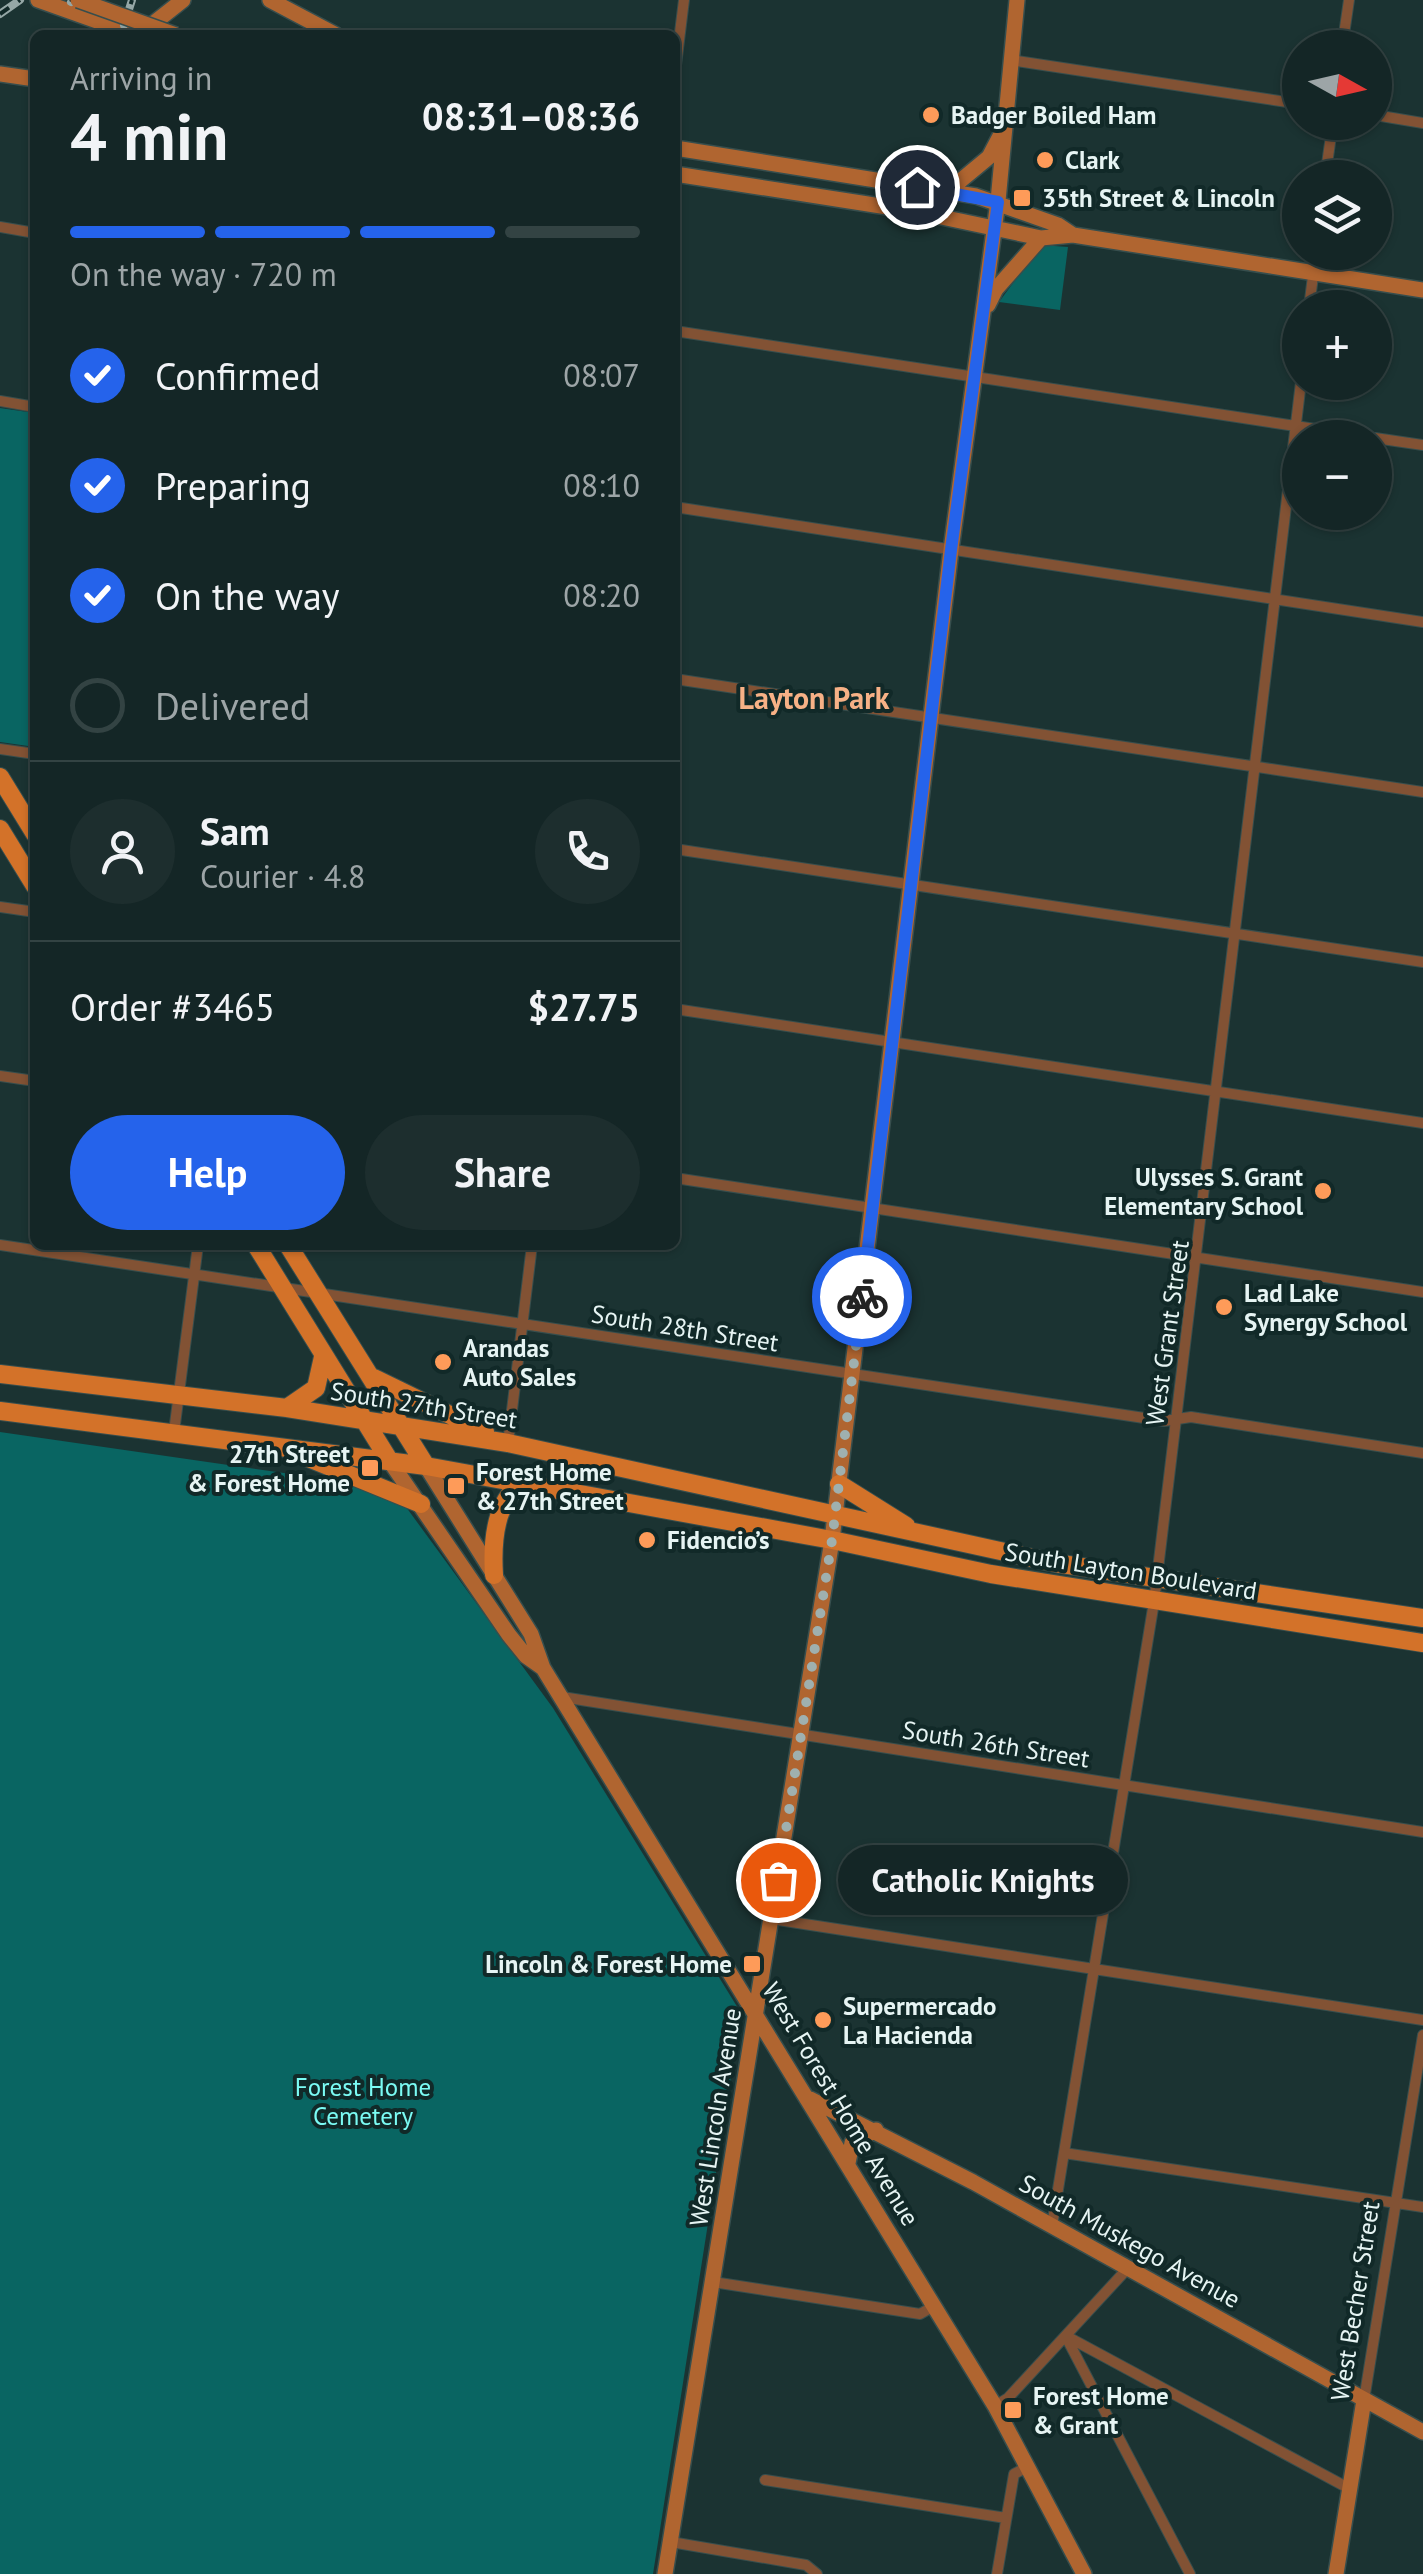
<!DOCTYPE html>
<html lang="en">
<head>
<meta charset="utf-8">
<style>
	:root { --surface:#142626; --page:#1d2e2e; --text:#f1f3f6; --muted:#9da5a7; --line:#334343; --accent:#2563eb }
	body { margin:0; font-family:"PT Sans",sans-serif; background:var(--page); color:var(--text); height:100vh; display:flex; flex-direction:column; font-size:38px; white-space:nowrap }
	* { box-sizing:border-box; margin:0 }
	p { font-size:32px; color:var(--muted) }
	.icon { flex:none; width:55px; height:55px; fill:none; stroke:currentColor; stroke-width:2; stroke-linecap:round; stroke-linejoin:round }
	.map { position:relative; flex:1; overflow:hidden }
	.side { position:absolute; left:30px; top:30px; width:650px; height:1220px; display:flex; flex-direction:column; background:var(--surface); border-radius:15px; box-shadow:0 2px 8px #0004,0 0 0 2px var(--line) }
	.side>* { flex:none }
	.needle { width:65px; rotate:98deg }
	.fabs { position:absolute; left:1282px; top:30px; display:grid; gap:20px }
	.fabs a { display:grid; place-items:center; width:110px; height:110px; border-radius:50%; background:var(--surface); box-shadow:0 2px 8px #0004,0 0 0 2px var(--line); font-size:50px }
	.pin { position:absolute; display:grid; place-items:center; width:85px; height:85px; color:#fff; margin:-42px; border:5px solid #fff; border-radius:50%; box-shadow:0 2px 10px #0007 }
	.courier { position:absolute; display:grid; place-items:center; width:100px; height:100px; margin:-50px; border:8px solid #2563eb; border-radius:50%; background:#fff; color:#222; box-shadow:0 2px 12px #0007 }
	.bubble { position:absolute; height:70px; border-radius:35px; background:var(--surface); box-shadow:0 2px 8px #0004,0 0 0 2px var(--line); font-size:32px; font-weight:600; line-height:70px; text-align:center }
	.overview em { font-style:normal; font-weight:600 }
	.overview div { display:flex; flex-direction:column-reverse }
	.overview { display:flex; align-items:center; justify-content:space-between; height:170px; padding:0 40px }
	h1 { font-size:65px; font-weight:600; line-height:75px }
	.bar { display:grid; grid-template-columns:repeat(4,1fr); gap:15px 10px; align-content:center; height:120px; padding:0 40px }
	.bar i { height:12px; border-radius:8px; background:var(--line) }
	.bar .active { background:var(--accent) }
	.bar p { grid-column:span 4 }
	.line { display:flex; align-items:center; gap:25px; padding:0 40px; border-top:2px solid var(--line) }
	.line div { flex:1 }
	.round { display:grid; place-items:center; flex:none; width:105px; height:105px; border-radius:52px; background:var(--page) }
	ol { padding:0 40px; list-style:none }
	li { display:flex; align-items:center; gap:30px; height:110px }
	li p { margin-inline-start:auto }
	li .icon { padding:10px; border-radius:50%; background:var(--accent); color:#fff; stroke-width:4 }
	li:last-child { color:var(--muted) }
	li i { width:55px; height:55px; border:5px solid var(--line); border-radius:50% }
	.button { display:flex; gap:20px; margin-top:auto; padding:20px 40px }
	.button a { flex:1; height:115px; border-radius:60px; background:var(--accent); color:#fff; font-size:40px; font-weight:600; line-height:115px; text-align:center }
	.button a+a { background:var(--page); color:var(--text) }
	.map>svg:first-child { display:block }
	.green { fill:#096562 }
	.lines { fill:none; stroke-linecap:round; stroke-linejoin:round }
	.street-casing { stroke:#374e4d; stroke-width:12 }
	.secondary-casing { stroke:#374e4d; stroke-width:18 }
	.primary-casing { stroke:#374e4d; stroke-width:20 }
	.street { stroke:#825234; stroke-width:10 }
	.secondary { stroke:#b06530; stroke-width:15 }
	.primary { stroke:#d37229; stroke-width:18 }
	.rail-casing { stroke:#95a7a6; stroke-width:8 }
	.rail { stroke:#112928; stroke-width:4; stroke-dasharray:11; stroke-linecap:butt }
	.secondary-bridge-casing { stroke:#374e4d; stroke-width:18; stroke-linecap:butt }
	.secondary-bridge { stroke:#b06530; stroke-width:15 }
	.done { stroke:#9fb0af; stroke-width:10; stroke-dasharray:0 18 }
	.route { stroke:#2563eb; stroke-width:12 }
	.poi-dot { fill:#fe9b59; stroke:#112928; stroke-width:4 }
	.labels { text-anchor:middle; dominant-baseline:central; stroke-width:8; stroke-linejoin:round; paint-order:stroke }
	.poi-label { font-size:25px; font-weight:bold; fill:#e6f4f3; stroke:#112928; text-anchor:start }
	.street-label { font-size:25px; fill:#e6f4f3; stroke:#112928 }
	.park-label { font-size:25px; fill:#7bfbf4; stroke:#112928 }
	.quarter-label { font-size:30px; font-weight:bold; fill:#f7b186; stroke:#112928 }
</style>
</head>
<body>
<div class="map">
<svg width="1423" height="2574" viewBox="0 0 1423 2574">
	<rect width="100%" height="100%" fill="#1b3332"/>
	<!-- green -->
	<path class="green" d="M1041 245 1068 247 1060 310 999 302Z
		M0 408 35 413V747L0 742Z
		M0 1432 291 1474 398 1496 553 1708 741 2013 653 2574H0Z"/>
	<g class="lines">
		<defs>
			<path id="street" d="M1342 48 1349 0
				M1010 60 1300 104
				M675 73 684 0
				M1375 115 1423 123
				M1325 178 1333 122
				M0 227 35 233
				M1309 308 1316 252
				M675 331 1374 438
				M0 401 35 407
				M1375 438 1423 445
				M675 507 1423 622
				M675 679 1423 792
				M0 749 35 754
				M675 849 1423 962
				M0 907 35 912
				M675 1009 1423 1123
				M0 1076 35 1081
				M675 1178 1423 1292
				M0 1245 1164 1421 1191 1417 1423 1453
				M174 1432 198 1245
				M508 1443 532 1245
				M562 1697 1423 1832
				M772 1919 1423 2020
				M1064 2153 1423 2207
				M1052 2226 1154 1602 1301 382
				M713 2282 920 2314 934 2306
				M1066 2336 1350 2489
				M1066 2337 1190 2574
				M1364 2400 1423 2035
				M995 2406 1008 2398 1128 2268
				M765 2480 1006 2518
				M671 2542 806 2565 817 2574
				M997 2574 1014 2474 1027 2467"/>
			<path id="secondary" d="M38 0 136 35
				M270 0 336 35
				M149 35 154 23 183 0
				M0 74 35 79
				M675 148 976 196 1058 225 1073 235
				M675 174 913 211 1041 238 1073 235 1423 290
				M948 191 989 157 1000 136
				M988 305 996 289 1041 238
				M389 1460 509 1635 526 1656 543 1668
				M426 1466 531 1634 543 1668 995 2406 1084 2574
				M810 2099 973 2182 1423 2432
				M848 2163 852 2143 876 2130
				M665 2574 832 1540 951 550 998 201 1017 0
				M1336 2574 1364 2400"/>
			<path id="primary" d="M0 777 35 834
				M0 829 35 886
				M256 1245 389 1460
				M288 1245 426 1466
				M0 1374 287 1408 508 1443 1055 1563 1423 1618
				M374 1378 485 1432
				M287 1408 316 1388 323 1357
				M0 1411 426 1466 832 1540 991 1574 1423 1643
				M301 1455 421 1504
				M839 1484 906 1526
				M494 1575C492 1543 494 1502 522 1483"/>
		</defs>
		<!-- street casing -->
		<use href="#street" class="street-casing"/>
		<!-- secondary casing -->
		<use href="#secondary" class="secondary-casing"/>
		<!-- primary casing -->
		<use href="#primary" class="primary-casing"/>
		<!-- street -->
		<use href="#street" class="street"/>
		<!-- secondary -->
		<use href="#secondary" class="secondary"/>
		<!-- primary -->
		<use href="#primary" class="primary"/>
		<defs>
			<path id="rail" d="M71 2 72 0
				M0 14 20 0
				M124 25 132 0"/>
		</defs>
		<!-- rail casing -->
		<use href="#rail" class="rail-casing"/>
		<!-- rail -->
		<use href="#rail" class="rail"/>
		<defs>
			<path id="secondary-bridge" d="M78 0 176 35"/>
		</defs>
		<!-- secondary-bridge casing -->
		<use href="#secondary-bridge" class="secondary-bridge-casing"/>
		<!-- secondary-bridge -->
		<use href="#secondary-bridge" class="secondary-bridge"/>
	</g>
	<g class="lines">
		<!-- done -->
		<path class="done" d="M778 1880 832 1540 862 1297"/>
		<!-- route -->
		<path class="route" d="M862 1297 951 550 998 202 917 187"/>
	</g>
	<!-- markers -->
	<g class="poi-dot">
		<circle cx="931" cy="115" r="10"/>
		<circle cx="1045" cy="160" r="10"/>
		<rect x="1012" y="188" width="20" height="20" rx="5"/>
		<circle cx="1323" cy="1191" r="10"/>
		<circle cx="1224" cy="1307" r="10"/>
		<circle cx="443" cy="1362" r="10"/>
		<rect x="360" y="1458" width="20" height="20" rx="5"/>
		<rect x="446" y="1476" width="20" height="20" rx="5"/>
		<circle cx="647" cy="1540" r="10"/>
		<rect x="742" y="1954" width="20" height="20" rx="5"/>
		<circle cx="823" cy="2020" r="10"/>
		<rect x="1003" y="2400" width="20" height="20" rx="5"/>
	</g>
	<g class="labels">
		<!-- poi labels -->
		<g class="poi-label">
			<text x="951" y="115">Badger Boiled Ham</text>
			<text x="1065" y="160">Clark</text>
			<text x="1042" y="198">35th Street &amp; Lincoln</text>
			<text x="1303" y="1177" text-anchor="end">Ulysses S. Grant<tspan x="1303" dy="29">Elementary School</tspan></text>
			<text x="1244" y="1293">Lad Lake<tspan x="1244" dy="29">Synergy School</tspan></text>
			<text x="463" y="1348">Arandas<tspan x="463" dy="29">Auto Sales</tspan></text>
			<text x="350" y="1454" text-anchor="end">27th Street<tspan x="350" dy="29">&amp; Forest Home</tspan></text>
			<text x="476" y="1472">Forest Home<tspan x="476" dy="29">&amp; 27th Street</tspan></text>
			<text x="667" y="1540">Fidencio’s</text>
			<text x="732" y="1964" text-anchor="end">Lincoln &amp; Forest Home</text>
			<text x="843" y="2006">Supermercado<tspan x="843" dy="29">La Hacienda</tspan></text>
			<text x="1033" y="2396">Forest Home<tspan x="1033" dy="29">&amp; Grant</tspan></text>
		</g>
		<!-- street labels -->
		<g class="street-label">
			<text transform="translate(685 1328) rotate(9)">South 28th Street</text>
			<text transform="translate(1167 1333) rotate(-82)">West Grant Street</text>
			<text transform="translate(424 1405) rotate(9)">South 27th Street</text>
			<text transform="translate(1131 1571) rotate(9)">South Layton Boulevard</text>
			<text transform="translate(996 1744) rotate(9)">South 26th Street</text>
			<text transform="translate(841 2104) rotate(59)">West Forest Home Avenue</text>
			<text transform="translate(715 2117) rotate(-81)">West Lincoln Avenue</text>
			<text transform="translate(1130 2241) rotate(29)">South Muskego Avenue</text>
			<text transform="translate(1355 2301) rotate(-81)">West Becher Street</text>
		</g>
		<!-- park labels -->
		<g class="park-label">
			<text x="363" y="2087">Forest Home<tspan x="363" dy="29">Cemetery</tspan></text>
		</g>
		<!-- quarter labels -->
		<g class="quarter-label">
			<text x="814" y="697">Layton Park</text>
		</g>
	</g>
</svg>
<div class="fabs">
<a><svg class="needle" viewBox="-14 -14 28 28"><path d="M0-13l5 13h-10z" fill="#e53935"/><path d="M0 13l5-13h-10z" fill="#9da5a7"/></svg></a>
<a><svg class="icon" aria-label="layers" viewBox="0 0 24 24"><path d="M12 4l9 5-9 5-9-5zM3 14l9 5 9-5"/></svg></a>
<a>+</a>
<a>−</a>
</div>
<div class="pin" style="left:778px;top:1880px;background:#ea580c"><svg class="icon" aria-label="bag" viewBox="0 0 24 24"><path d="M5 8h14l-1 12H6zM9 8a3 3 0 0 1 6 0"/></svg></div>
<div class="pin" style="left:917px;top:187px;background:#1f2937"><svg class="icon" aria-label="home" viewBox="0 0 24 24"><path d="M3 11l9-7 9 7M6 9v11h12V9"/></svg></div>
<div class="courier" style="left:862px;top:1297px"><svg class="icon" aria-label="bike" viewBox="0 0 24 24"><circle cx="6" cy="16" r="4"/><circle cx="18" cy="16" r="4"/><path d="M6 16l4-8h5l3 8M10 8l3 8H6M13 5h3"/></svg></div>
<div class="bubble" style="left:838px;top:1845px;width:290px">Catholic Knights</div>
<section class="side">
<div class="overview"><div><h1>4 min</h1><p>Arriving in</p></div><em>08:31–08:36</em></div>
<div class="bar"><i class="active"></i><i class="active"></i><i class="active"></i><i></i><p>On the way · 720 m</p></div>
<ol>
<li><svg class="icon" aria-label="check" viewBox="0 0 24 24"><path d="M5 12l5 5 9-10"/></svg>Confirmed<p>08:07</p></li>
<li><svg class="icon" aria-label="check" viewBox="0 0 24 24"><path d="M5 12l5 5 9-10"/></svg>Preparing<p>08:10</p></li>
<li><svg class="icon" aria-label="check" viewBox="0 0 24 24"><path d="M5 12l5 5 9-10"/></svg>On the way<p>08:20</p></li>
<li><i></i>Delivered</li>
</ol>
<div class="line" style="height:180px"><a class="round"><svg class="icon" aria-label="person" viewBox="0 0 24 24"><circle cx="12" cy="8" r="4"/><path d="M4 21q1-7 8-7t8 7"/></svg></a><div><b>Sam</b><p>Courier · 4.8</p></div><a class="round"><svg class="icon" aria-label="phone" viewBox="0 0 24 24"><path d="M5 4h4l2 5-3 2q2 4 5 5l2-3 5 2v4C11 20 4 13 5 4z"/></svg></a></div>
<div class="line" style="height:130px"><div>Order #3465</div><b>$27.75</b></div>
<div class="button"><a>Help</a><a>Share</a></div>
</section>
</div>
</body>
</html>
